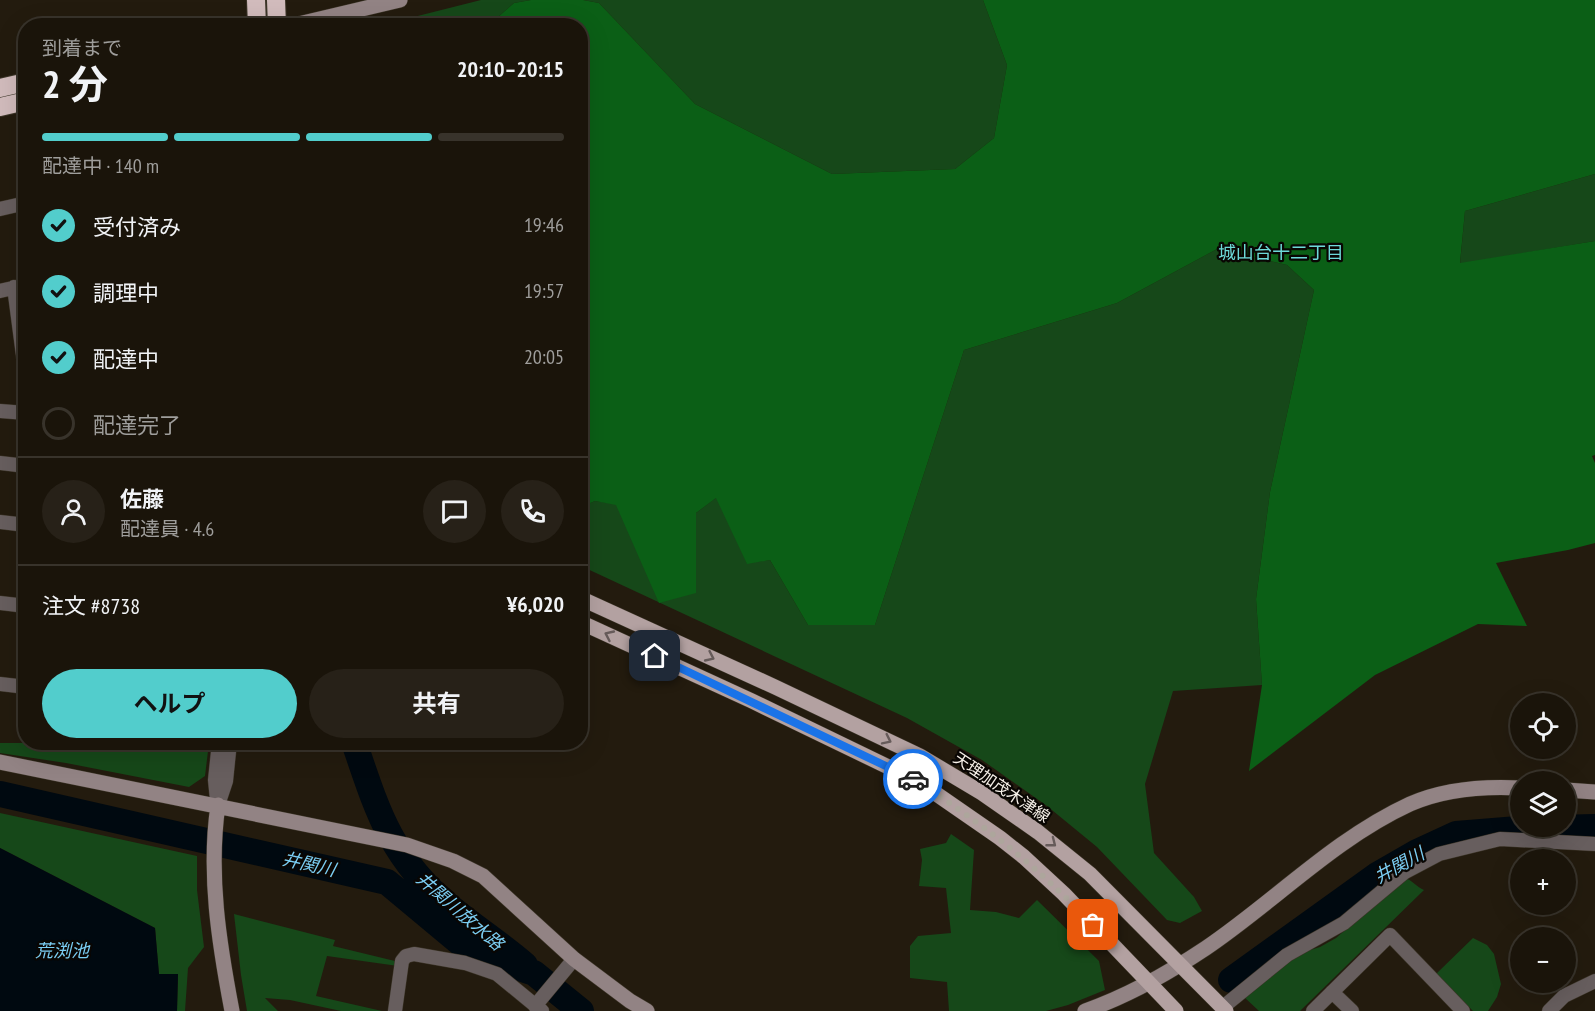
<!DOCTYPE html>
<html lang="ja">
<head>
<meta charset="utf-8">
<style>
	:root { --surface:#1a140a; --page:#272118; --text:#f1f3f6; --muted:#9f9e9c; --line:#38332b; --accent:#52cdcc }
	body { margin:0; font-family:"PT Sans Narrow","Noto Sans JP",sans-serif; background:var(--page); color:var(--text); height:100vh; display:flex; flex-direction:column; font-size:22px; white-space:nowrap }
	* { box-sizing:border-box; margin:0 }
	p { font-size:20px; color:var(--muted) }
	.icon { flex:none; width:33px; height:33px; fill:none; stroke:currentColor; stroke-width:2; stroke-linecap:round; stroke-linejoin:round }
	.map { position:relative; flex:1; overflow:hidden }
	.panel { position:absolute; left:18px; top:18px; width:570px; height:732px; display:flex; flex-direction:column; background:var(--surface); border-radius:24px; box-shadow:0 6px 24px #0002,0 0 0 2px var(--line) }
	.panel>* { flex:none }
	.controls { position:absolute; left:1510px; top:693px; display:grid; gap:12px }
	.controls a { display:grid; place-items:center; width:66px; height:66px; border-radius:50%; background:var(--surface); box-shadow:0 6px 24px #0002,0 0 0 2px var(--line); font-size:30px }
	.pin { position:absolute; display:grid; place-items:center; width:51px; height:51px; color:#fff; margin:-26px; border-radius:12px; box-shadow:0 3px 9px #0006 }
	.courier { position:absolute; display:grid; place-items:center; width:60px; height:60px; margin:-30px; border:4px solid #1a73e8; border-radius:50%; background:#fff; color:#222; box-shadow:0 2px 8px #0007 }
	.head em { font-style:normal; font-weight:700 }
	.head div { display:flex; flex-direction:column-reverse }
	.head { display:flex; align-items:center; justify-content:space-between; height:102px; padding:0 24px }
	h1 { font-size:39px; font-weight:700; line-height:45px }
	.bar { display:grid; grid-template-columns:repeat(4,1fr); gap:9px 6px; align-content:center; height:72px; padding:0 24px }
	.bar i { height:8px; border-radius:4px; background:var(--line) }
	.bar .active { background:var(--accent) }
	.bar p { grid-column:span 4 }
	.line { display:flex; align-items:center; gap:15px; padding:0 24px; border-top:2px solid var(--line) }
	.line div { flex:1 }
	.round { display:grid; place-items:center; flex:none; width:63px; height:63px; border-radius:32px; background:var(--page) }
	ol { padding:0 24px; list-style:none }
	li { display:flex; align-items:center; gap:18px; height:66px }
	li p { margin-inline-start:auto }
	li .icon { padding:6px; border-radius:50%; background:var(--accent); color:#111; stroke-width:4 }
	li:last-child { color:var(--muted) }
	li i { width:33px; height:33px; border:3px solid var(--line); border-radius:50% }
	.cta { display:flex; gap:12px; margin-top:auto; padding:12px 24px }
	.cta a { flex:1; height:69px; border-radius:36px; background:var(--accent); color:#111; font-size:24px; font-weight:700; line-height:69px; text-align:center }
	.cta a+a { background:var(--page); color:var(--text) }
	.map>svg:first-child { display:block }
	.green { fill:#164819 }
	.forest { fill:#0b5f16 }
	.water { fill:#000910 }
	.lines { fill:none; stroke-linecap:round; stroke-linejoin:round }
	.river { stroke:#000910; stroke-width:26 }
	.street-casing { stroke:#3c3528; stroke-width:15 }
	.secondary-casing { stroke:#3c3528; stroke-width:16 }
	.primary-casing { stroke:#3c3528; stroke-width:16 }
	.highway-casing { stroke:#3c3528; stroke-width:20 }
	.street { stroke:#675e5e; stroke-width:14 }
	.secondary { stroke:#928384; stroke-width:15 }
	.primary { stroke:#b3a1a1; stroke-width:15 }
	.highway { stroke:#d1bbbc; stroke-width:18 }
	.oneway { stroke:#665b5a }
	.done { stroke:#ada69c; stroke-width:6; stroke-dasharray:0 10.8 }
	.route { stroke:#1a73e8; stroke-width:8 }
	.labels { text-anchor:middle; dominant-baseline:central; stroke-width:4.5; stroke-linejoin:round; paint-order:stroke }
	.street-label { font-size:16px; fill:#f7f1e9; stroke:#090603 }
	.neighbourhood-label { font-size:18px; fill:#6dd9d8; stroke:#090603 }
	.water-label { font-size:18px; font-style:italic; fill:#7bcdf2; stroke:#090603 }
</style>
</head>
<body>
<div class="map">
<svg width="1595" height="1011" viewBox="0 0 1595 1011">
	<rect width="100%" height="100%" fill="#231b0e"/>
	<!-- green -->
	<path class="green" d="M481 0H531L514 3 489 25 378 26Z
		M583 0H983L1007 65 994 138 955 169 832 174 695 104 599 3Z
		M1595 174V241L1460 264 1465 211Z
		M1217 249 1287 265 1314 290 1270 492 1256 599 1262 685 1173 691 1145 784 1154 853 1194 897 1202 911 1180 923 1167 920 1097 847 1047 806 982 760 907 718 581 566 580 507 595 501 616 504 696 593V513L717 497 747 563 770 560 808 625H875L964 350 1117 303Z
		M0 743H209L205 776 189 787 66 763 0 753Z
		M0 813 197 856V890L204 947 188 968 185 1011H177L178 974 159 975 155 928 0 848Z
		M951 834 974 850 970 910 996 912 1019 918 1037 900 1099 961 1105 990 1068 1005 1046 1011H949L947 982 910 978V946L918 936 951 933 946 888 919 886 922 860 920 849 946 843Z
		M1405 878C1412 880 1417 887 1424 890L1300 1011H1259L1244 997 1300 953 1320 947 1336 938Z
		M234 914 335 940 333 946 399 962 398 966 327 956 316 996 382 1011H341L290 1000 265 998 278 1011H247L241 975Z
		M1473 938 1487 945 1494 954 1501 984 1497 997 1488 1011H1473L1436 974Z"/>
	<!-- forest -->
	<path class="forest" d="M531 0H583L599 3 695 104 832 174 955 169 994 138 1007 65 983 0H1595V174L1465 211 1460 263 1595 241V455L1592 456 1595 463V543L1568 550 1496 563 1527 626 1478 624 1375 675 1249 771 1262 685 1256 599 1270 492 1314 290 1287 265 1217 249 1117 303 964 350 875 625H808L770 560 747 564 716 498 696 513V593L659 603 616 505 595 501 581 507 580 26 489 25 514 3Z"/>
	<!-- water -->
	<path class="water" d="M0 848 155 928 159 974H178L177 1011H0Z"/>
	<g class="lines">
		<!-- river -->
		<path class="river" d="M354 742C377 810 391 858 449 906 474 927 501 944 525 965
			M0 794 387 882 471 952 534 973 581 1011
			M1231 980 1377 875 1417 852 1456 834 1518 829 1595 827"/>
		<defs>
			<path id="street" d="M0 209 26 203
				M14 287 26 378
				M0 291 26 285
				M0 411 26 413
				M0 463 26 466
				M0 522 26 525
				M0 603 26 606
				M0 684 26 687
				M217 800 215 780 219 742
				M218 805 226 781 230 742
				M1332 992 1352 1011
				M535 1006 574 959
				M1223 1007 1287 955 1344 923 1405 872 1439 854 1500 839 1595 844
				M395 1011 402 961 406 956 414 954 465 963 497 974 542 1011
				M1313 1011 1390 935 1463 1011
				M1549 1011 1564 996 1595 981"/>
			<path id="secondary" d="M290 26 400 0
				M0 762 407 845 453 861 483 876 574 959 630 1001 647 1011
				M1566 790 1595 792
				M218 805C208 874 219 943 232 1011
				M1085 1011C1125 997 1170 972 1206 948 1274 902 1334 839 1410 804 1444 789 1484 786 1521 788"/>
			<path id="primary" d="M580 598 775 687 920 756 982 793 1038 832 1090 874 1226 1011
				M580 622 752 701 907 776 935 793 1000 838 1024 857 1064 894 1176 1011"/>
			<path id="highway" d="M256 0 257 26
				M276 0 277 26
				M0 88 26 82
				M0 107 26 101"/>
		</defs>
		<!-- street casing -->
		<use href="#street" class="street-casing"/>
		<!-- secondary casing -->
		<use href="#secondary" class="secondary-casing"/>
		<!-- primary casing -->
		<use href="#primary" class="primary-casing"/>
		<!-- highway casing -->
		<use href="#highway" class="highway-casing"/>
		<!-- street -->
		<use href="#street" class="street"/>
		<!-- secondary -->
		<use href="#secondary" class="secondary"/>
		<!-- primary -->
		<use href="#primary" class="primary"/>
		<!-- highway -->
		<use href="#highway" class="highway"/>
	</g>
	<!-- one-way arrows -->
	<defs><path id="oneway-chevron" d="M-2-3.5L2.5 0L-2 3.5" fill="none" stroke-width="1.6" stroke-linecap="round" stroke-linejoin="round" transform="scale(1.5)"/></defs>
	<g class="oneway">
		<use href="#oneway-chevron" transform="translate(609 635) rotate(-155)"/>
		<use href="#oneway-chevron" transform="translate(710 657) rotate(25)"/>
		<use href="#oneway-chevron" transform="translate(887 740) rotate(26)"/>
		<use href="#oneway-chevron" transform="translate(1052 843) rotate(38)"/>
	</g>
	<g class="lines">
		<!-- done -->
		<path class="done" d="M913 779C982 823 1036 865 1093 925"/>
		<!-- route -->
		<path class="route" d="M655 656 913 779"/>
	</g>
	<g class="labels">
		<!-- street labels -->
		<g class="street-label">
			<text transform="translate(1002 787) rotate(34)">天理加茂木津線</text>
		</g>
		<!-- neighbourhood labels -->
		<g class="neighbourhood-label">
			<text x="1281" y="252">城山台十二丁目</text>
		</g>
		<!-- water labels -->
		<g class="water-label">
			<text transform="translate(309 864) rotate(13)">井関川</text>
			<text transform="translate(1399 865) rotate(-29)">井関川</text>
			<text transform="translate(460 911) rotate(41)">井関川放水路</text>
			<text x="62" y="950">荒渕池</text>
		</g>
	</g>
</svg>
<div class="controls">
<a><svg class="icon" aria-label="locate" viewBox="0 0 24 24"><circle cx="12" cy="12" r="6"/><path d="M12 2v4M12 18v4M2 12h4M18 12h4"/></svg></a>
<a><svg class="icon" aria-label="layers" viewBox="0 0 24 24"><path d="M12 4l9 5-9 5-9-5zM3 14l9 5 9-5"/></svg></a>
<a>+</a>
<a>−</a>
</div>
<div class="pin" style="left:1093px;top:925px;background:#ea580c"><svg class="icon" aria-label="bag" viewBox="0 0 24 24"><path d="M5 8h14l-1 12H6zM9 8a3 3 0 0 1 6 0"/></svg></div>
<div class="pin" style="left:655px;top:656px;background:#1f2937"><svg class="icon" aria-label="home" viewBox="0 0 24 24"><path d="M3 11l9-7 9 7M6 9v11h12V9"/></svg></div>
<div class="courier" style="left:913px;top:779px"><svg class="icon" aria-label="car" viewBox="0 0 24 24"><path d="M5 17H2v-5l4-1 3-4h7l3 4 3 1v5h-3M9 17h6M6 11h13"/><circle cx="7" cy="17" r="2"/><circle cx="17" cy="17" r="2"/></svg></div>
<section class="panel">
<div class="head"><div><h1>2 分</h1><p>到着まで</p></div><em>20:10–20:15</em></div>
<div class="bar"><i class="active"></i><i class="active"></i><i class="active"></i><i></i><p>配達中 · 140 m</p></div>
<ol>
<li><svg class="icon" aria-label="check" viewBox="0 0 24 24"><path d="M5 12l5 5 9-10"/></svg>受付済み<p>19:46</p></li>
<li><svg class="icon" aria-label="check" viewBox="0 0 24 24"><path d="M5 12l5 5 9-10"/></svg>調理中<p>19:57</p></li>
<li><svg class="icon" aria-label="check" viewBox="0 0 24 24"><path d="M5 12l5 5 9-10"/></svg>配達中<p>20:05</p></li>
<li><i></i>配達完了</li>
</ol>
<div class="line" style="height:108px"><a class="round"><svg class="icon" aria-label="person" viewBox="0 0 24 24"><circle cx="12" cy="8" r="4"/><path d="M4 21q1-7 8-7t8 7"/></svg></a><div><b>佐藤</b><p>配達員 · 4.6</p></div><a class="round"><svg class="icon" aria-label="chat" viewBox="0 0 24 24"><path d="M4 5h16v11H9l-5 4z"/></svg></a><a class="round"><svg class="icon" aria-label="phone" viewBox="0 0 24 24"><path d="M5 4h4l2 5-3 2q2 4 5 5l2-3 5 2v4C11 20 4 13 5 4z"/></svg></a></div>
<div class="line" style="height:78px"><div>注文 #8738</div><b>¥6,020</b></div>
<div class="cta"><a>ヘルプ</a><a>共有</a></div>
</section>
</div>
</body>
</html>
